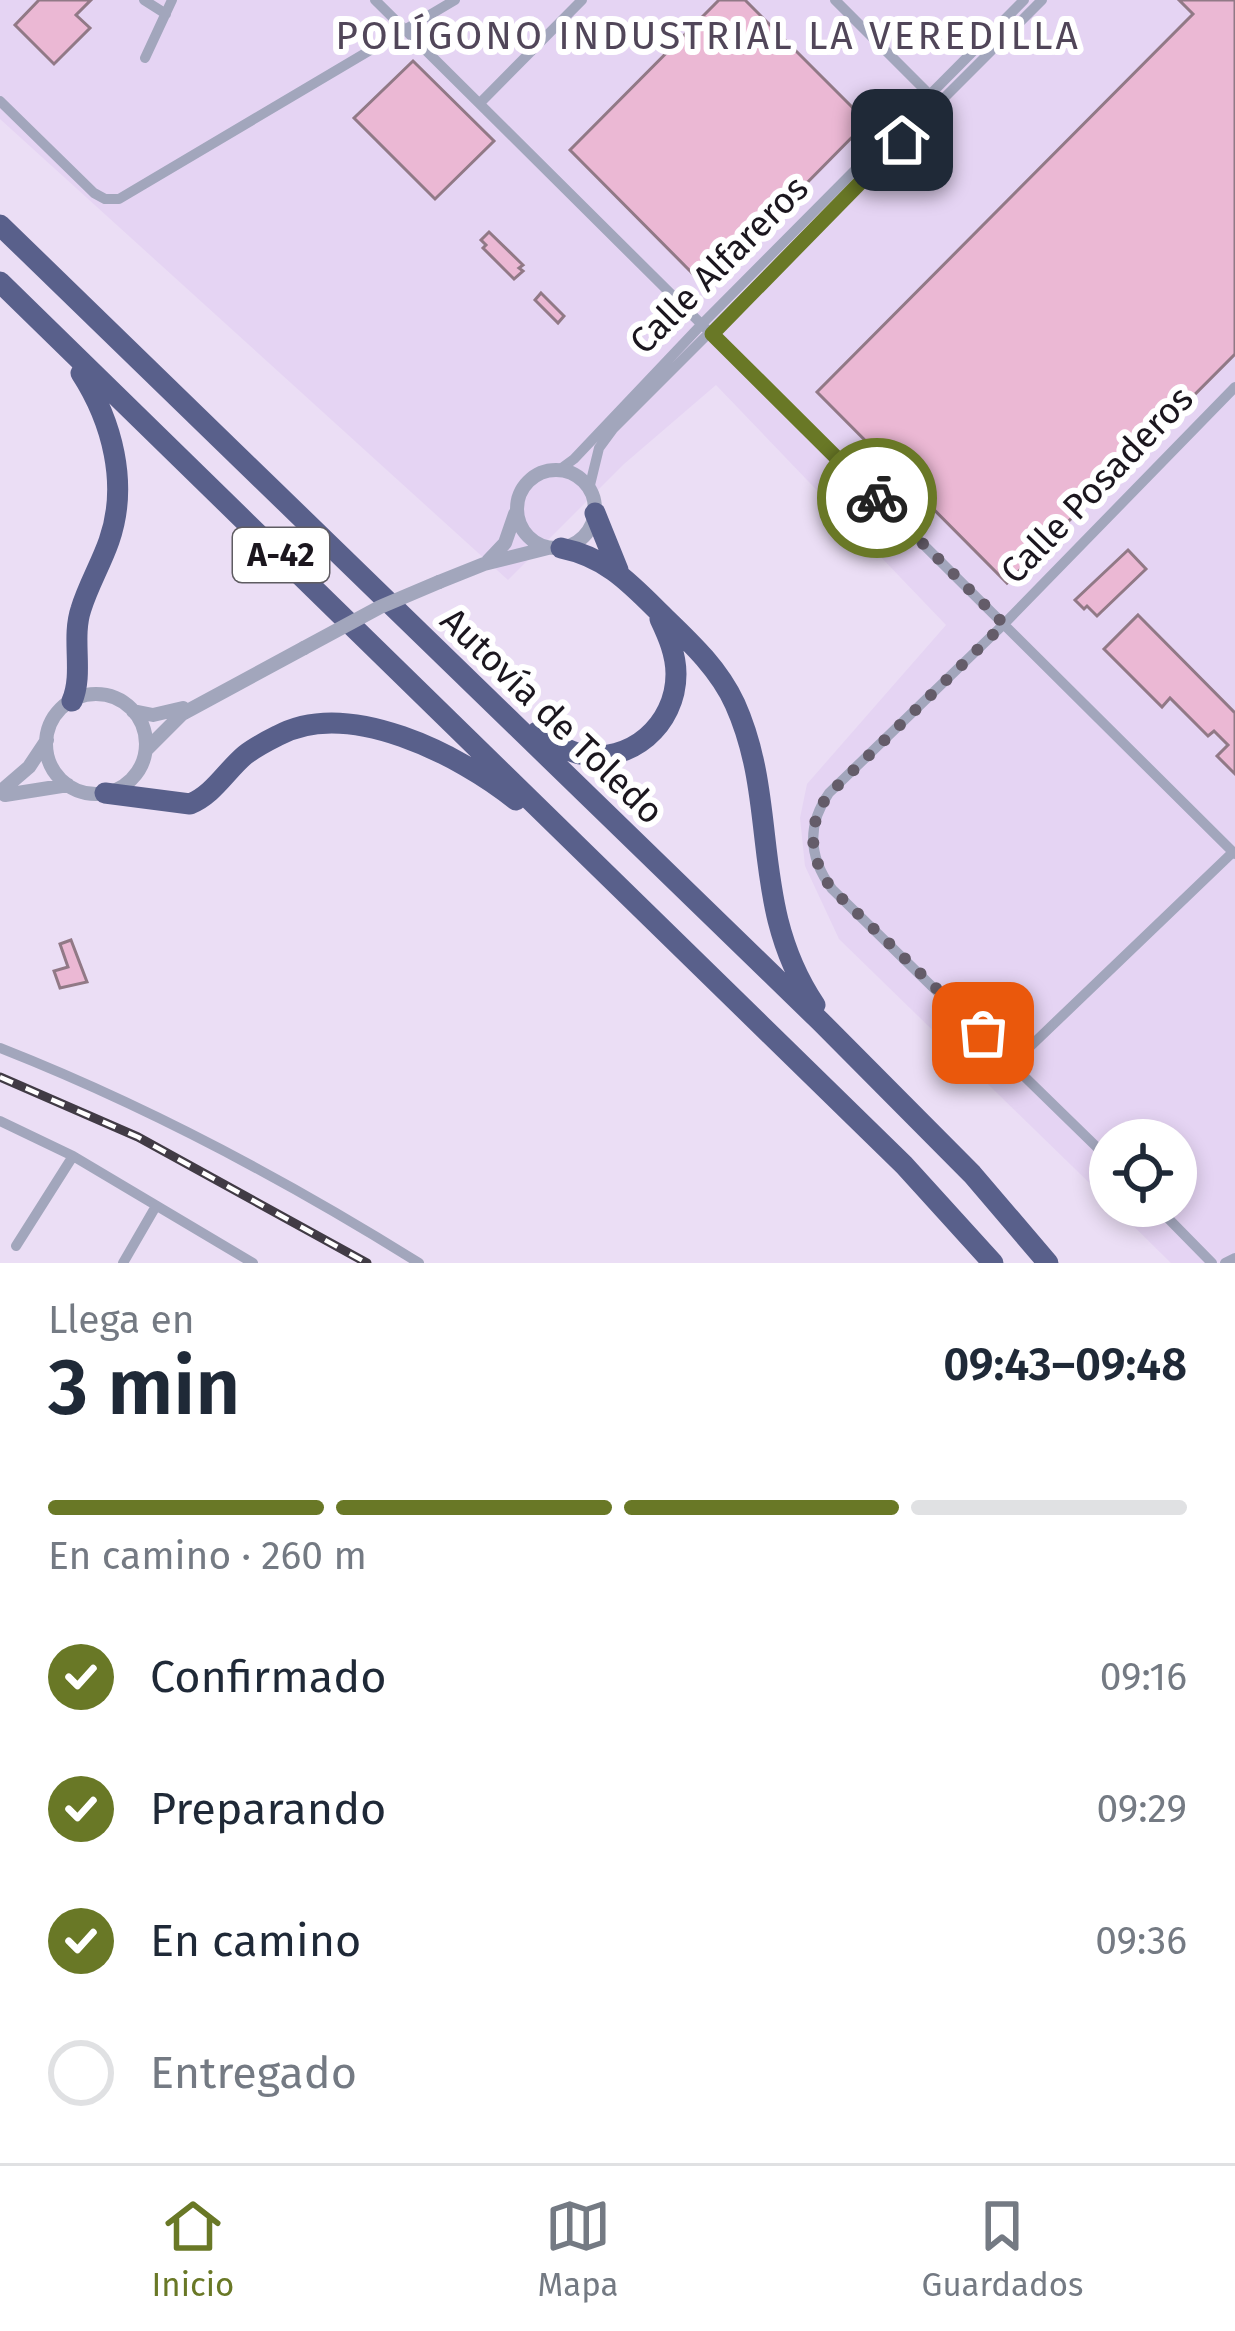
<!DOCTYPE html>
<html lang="es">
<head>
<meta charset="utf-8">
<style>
	:root { --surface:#fff; --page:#f2f2f3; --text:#1f2937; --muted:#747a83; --line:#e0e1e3; --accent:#697826 }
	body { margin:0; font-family:"Fira Sans",sans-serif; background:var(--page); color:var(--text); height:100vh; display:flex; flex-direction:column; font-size:45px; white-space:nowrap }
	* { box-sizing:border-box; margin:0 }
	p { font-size:39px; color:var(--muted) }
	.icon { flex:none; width:66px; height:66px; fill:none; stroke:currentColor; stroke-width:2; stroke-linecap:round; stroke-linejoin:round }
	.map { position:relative; height:1263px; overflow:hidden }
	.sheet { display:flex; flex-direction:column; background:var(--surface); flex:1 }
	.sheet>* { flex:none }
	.buttons { position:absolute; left:1089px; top:1119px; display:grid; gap:24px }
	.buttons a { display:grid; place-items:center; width:108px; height:108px; border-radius:50%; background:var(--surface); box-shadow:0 6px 18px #0003; font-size:60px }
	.pin { position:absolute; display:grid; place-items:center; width:102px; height:102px; color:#fff; margin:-51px; border-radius:24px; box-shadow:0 6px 18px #0006 }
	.courier { position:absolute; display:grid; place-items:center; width:120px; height:120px; margin:-60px; border:9px solid #697826; border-radius:50%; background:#fff; color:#222; box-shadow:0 3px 15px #0007 }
	.overview em { font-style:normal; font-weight:600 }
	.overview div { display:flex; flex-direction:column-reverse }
	.overview { display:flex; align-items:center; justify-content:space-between; height:204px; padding:0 48px }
	h1 { font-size:78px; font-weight:600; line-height:90px }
	.bar { display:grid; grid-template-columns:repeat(4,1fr); gap:18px 12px; align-content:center; height:144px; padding:0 48px }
	.bar i { height:15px; border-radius:9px; background:var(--line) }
	.bar .current { background:var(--accent) }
	.bar p { grid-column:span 4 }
	ol { padding:0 48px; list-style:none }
	li { display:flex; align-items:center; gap:36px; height:132px }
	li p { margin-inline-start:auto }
	li .icon { padding:12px; border-radius:50%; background:var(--accent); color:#fff; stroke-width:4 }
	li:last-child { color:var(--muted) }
	li i { width:66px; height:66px; border:6px solid var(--line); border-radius:50% }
	.tab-bar { display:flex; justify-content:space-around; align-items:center; height:168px; border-top:3px solid var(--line); background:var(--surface); font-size:33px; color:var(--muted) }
	.tab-bar a { display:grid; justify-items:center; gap:6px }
	.tab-bar .current { color:var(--accent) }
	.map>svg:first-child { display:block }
	.built { fill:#e5d4f3 }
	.building { fill:#ebb8d4; stroke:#917986; stroke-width:3 }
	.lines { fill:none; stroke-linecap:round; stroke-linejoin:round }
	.minor { stroke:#a2a6bc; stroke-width:10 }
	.tertiary { stroke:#a2a6bc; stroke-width:14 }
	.motorway { stroke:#59608b; stroke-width:21 }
	.rail-casing { stroke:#413b45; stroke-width:9 }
	.rail { stroke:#fff; stroke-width:4.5; stroke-dasharray:14; stroke-linecap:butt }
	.tertiary-bridge { stroke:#a2a6bc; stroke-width:14 }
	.done { stroke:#645c69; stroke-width:12; stroke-dasharray:0 21.6 }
	.route { stroke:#697826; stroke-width:15 }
	.labels { text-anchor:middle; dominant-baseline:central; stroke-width:12; stroke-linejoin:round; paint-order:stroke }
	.shield { fill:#fff; stroke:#5f5c62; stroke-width:3 }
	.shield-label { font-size:33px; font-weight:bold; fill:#1b161e }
	.street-label { font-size:36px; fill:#1b161e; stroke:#fff }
	.neighbourhood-label { font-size:39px; letter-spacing:3px; fill:#514659; stroke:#fff }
</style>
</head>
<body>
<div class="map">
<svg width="1235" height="1263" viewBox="0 0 1235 1263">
	<rect width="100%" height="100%" fill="#ebdef5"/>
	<!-- built -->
	<path class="built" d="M0 0H1235V1263H1171L1113 1206H1176V1140H1110V1203L839 939 805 866 800 818 807 784 946 625 716 385 624 464 508 580 0 119Z"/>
	<!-- building -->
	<path class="building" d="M39 0H91L76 15 90 28 54 64 15 25Z
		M719 0H745L867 122 705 286 570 150Z
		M1179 0H1235V354L1007 583 817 392 1193 14Z
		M413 61 494 141 435 199 354 118Z
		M489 232 523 265 519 268 523 271 514 279 483 248 486 245 481 240Z
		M541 293 564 316 558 323 535 300Z
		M1128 550 1146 569 1097 616 1087 606 1084 609 1075 600Z
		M1138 615 1235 713V774L1217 756 1228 745 1214 731 1208 736 1170 698 1162 707 1104 649Z
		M71 940 87 982 60 988 54 971 68 967 60 944Z"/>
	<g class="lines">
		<!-- minor -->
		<path class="minor" d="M144 0 166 14
			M375 0 1235 854
			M835 0 932 97
			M145 58 172 0
			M0 101 94 193 105 199H119L455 0
			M480 103 582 0
			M559 470 574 459 702 324 1024 0
			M589 489 599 448 613 429 1042 0
			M0 1048C145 1105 286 1180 419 1263
			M1014 1062 1233 852
			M0 1121 73 1156 253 1263
			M1110 1160 832 889C809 858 806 826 829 793L1004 624 1235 387
			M1156 1206 1212 1263
			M16 1246 73 1156
			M123 1263 156 1206
			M1225 1263 1235 1258"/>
		<!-- tertiary -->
		<path class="tertiary" d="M517 509a39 39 0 1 1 78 0a39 39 0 1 1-78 0Z
			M488 561 505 543 515 514
			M439 582 484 564 548 548
			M46 744a50 50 0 1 1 100 0a50 50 0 1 1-100 0Z
			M133 711 153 715 183 708
			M146 750 182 714 304 648
			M0 792 29 767 47 740
			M5 795 68 785"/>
		<!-- motorway -->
		<path class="motorway" d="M0 225 821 1022 972 1174 1048 1263
			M0 282 904 1165 993 1263
			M595 513 618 570
			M561 548C605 557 628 581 659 612 688 640 718 667 735 704 780 804 748 905 815 1005
			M72 701C84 673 71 639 81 609 88 586 101 564 109 541 129 484 112 421 81 373
			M537 732C550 740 564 750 580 754 630 765 676 725 676 674 676 654 668 636 660 619
			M105 793 190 804C214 794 226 771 245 755 254 748 267 741 277 736 348 697 460 755 516 800"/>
		<defs>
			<path id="rail" d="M0 1077 138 1137 367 1263"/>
		</defs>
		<!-- rail casing -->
		<use href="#rail" class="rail-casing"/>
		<!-- rail -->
		<use href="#rail" class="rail"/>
		<!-- tertiary-bridge -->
		<path class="tertiary-bridge" d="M304 648 380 607 439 582"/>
	</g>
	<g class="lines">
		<!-- done -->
		<path class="done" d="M877 498 1004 624 829 794C806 825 809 858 832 889L983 1033"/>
		<!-- route -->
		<path class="route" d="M877 498 712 334 902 140"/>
	</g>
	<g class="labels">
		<!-- shield labels -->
		<rect class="shield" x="233" y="528" width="96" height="54" rx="9"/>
		<g class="shield-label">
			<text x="281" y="555">A-42</text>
		</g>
		<!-- street labels -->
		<g class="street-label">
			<text transform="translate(719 265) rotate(-45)">Calle Alfareros</text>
			<text transform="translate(1097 485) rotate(-46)">Calle Posaderos</text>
			<text transform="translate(552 716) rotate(44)">Autovía de Toledo</text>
		</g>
		<!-- neighbourhood labels -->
		<g class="neighbourhood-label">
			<text x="708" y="36">POLÍGONO INDUSTRIAL LA VEREDILLA</text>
		</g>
	</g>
</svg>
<div class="buttons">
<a><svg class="icon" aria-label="locate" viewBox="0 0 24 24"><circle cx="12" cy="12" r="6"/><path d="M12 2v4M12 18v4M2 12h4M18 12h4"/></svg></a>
</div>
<div class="pin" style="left:983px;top:1033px;background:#ea580c"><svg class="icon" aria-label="bag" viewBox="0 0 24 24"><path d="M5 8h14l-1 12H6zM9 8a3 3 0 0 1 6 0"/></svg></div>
<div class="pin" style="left:902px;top:140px;background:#1f2937"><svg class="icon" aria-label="home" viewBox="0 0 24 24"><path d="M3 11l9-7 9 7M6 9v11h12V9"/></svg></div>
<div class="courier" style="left:877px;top:498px"><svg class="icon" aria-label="bike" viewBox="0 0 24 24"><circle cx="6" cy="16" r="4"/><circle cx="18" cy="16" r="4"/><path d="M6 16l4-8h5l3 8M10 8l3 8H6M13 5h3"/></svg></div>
</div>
<section class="sheet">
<div class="overview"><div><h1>3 min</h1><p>Llega en</p></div><em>09:43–09:48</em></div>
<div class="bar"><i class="current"></i><i class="current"></i><i class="current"></i><i></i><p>En camino · 260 m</p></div>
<ol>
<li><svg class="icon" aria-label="check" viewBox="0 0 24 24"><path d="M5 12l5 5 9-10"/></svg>Confirmado<p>09:16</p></li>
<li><svg class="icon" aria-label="check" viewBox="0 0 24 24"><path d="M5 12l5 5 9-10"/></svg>Preparando<p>09:29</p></li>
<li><svg class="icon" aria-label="check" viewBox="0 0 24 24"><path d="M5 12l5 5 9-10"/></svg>En camino<p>09:36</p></li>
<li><i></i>Entregado</li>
</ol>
</section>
<nav class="tab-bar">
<a class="current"><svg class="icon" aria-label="home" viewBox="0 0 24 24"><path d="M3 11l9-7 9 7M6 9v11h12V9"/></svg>Inicio</a>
<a><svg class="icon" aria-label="map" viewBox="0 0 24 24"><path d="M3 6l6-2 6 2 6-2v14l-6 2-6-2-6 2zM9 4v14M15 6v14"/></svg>Mapa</a>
<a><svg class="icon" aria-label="saved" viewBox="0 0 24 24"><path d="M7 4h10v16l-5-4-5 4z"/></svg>Guardados</a>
</nav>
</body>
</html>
